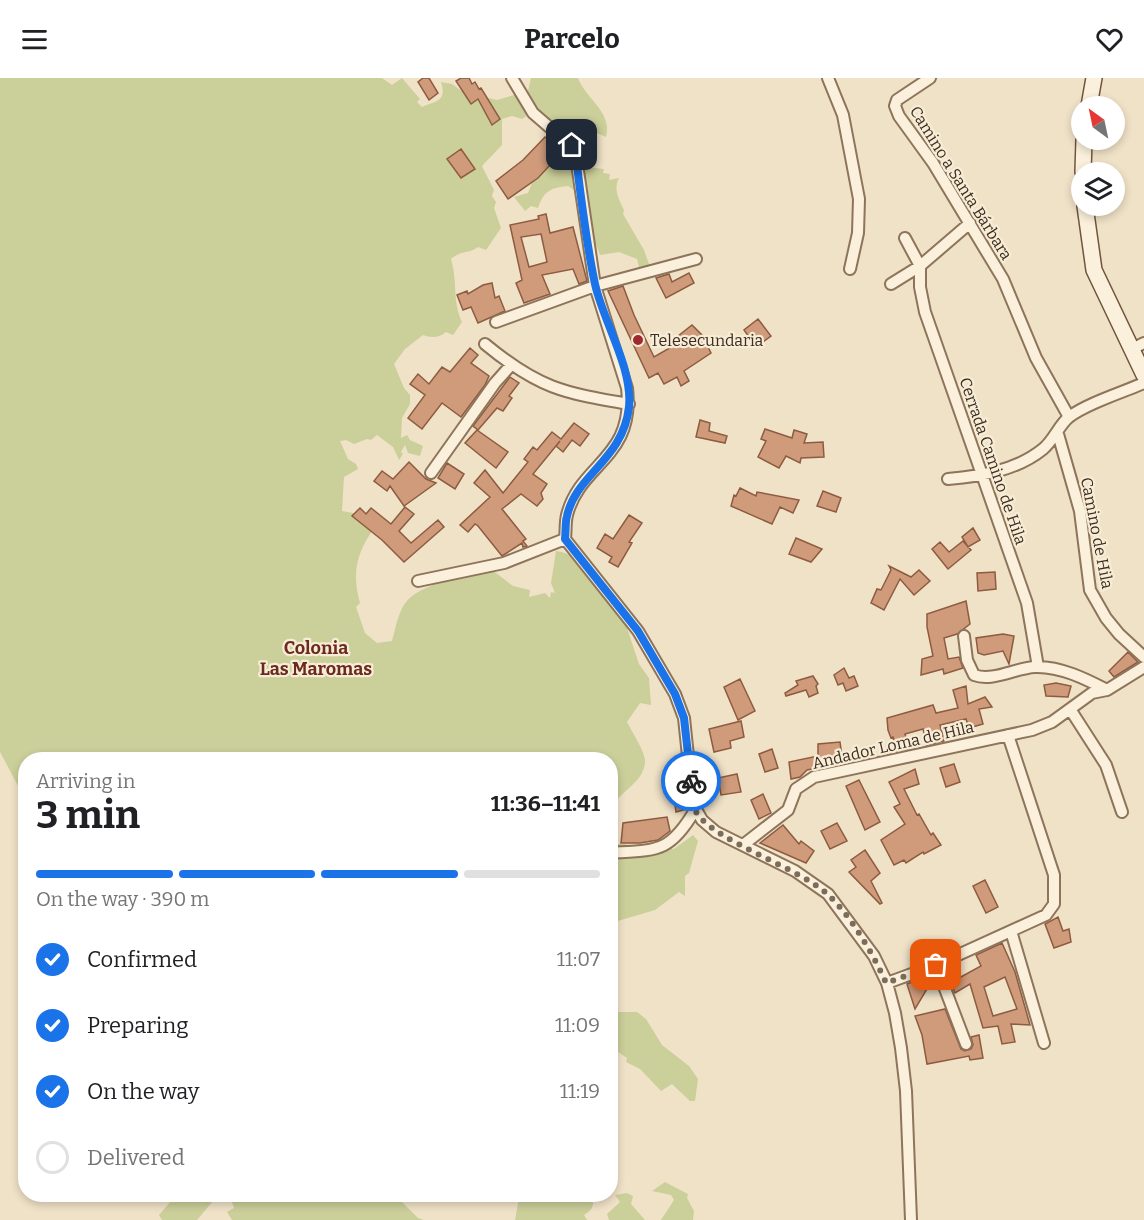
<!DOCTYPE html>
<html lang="en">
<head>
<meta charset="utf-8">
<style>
	:root { --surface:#fff; --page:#f6f6f6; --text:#202124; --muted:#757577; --line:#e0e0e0; --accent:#1a73e8 }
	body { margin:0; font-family:Bitter,serif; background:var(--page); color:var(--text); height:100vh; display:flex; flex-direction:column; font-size:22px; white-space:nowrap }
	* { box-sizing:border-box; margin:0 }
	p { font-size:20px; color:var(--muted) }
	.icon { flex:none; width:33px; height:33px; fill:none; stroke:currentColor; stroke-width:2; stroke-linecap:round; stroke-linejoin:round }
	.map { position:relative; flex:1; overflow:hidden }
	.drawer { position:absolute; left:18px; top:674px; width:600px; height:450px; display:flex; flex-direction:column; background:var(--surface); border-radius:24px; box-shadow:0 3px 9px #0003 }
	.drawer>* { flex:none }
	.needle { width:39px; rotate:327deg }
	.controls { position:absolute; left:1071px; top:18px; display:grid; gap:12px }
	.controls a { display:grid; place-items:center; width:54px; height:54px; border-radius:50%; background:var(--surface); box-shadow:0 3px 9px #0003; font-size:30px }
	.pin { position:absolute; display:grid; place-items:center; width:51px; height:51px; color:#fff; margin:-26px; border-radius:12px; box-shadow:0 3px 9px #0006 }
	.courier { position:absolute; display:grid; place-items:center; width:60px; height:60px; margin:-30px; border:4px solid #1a73e8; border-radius:50%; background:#fff; color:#222; box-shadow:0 2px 8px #0007 }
	.summary em { font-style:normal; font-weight:700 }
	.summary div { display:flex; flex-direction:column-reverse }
	.summary { display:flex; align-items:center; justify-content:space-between; height:102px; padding:0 18px }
	h1 { font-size:39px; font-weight:700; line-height:45px }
	.bar { display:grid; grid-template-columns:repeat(4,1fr); gap:9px 6px; align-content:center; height:72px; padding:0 18px }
	.bar i { height:8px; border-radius:4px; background:var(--line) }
	.bar .current { background:var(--accent) }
	.bar p { grid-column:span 4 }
	ol { padding:0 18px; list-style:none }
	li { display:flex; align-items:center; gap:18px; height:66px }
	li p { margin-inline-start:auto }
	li .icon { padding:6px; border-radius:50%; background:var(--accent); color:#fff; stroke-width:4 }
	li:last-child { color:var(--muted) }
	li i { width:33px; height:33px; border:3px solid var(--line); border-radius:50% }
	header { display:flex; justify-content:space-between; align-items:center; height:78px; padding:0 18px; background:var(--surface); font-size:27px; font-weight:700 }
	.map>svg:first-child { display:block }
	.green { fill:#cbcf9a }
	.building { fill:#d09b7b; stroke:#8d5c40; stroke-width:1.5; fill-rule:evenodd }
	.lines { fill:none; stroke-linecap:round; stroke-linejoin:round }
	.street-casing { stroke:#8d745b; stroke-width:14 }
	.secondary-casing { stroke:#6f553e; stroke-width:18 }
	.street { stroke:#faf0db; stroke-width:10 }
	.secondary { stroke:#faf0db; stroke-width:15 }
	.done { stroke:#7c6c5a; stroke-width:6; stroke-dasharray:0 10.8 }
	.route { stroke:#1a73e8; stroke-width:8 }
	.poi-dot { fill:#9e292e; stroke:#f7edd7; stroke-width:2 }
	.labels { text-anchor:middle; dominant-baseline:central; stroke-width:4.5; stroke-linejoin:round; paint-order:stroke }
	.street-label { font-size:16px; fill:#3d2c1f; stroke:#f7edd7 }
	.poi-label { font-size:16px; fill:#3d2c1f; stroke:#f7edd7; text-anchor:start }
	.neighbourhood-label { font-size:18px; font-weight:bold; fill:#6b2a1d; stroke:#f7edd7 }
</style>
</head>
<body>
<header><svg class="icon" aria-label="menu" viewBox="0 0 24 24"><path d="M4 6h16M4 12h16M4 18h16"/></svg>Parcelo<svg class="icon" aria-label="heart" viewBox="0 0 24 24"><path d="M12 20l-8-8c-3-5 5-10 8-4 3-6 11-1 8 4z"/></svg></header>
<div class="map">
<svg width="1144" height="1142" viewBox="0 0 1144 1142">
	<rect width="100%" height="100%" fill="#f0e2c7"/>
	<!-- green -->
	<path class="green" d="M0 0H382L392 7 402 0 420 21 417 24 422 29C437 23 447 23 441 4L452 6 463 14 497 22 528 13 531 0H578C585 20 613 34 606 59L592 53 582 57V69L593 75 591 81 583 79 586 89 604 91 603 95 610 96 609 102 619 100C613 111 619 122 624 132L623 136 644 172 651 192 639 189 637 181 619 174 600 177 586 141 581 117 568 108C550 110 544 113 538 130L531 128 525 133 514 119 528 115 550 60 558 67 560 64 557 52 531 35 522 41 512 38 502 41V67L482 88 494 112 492 118 496 124 494 130 501 150 486 172 478 169C469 176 461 172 451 181 458 205 452 222 462 244L453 257 446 254C440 260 430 260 423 257L405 271 394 286 404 310 410 317V326L402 340 401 360 407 357 410 362 423 368 420 378 408 375 405 367 401 374 403 376 399 382 393 369 377 357 371 362 367 361 354 366 346 362 340 363 348 381 356 386 358 391 344 399 342 433 359 436 372 453C356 477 352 496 360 525L356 529 365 555 377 565 392 563C396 549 399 528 411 519 420 511 434 508 445 500L456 502 483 485 513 508 530 512 529 519 545 515 550 520 551 514 555 515 551 505 556 473C581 475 610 514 627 532L626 547 639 586 649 600 651 627 640 625 627 644C631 652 645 674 645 682 646 704 618 714 611 731L610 681H26L25 721 0 674Z
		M693 757 698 763 689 795 685 798V818L679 814 655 832 611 845V767C625 764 635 768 650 770 658 771 665 768 674 771Z
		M610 934H637L646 941 662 967 689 988 698 1001 695 1023H690L672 1006 661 1013 640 991 626 984 627 980 611 969Z
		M665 1104 688 1116 687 1120 694 1133 693 1142H661L674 1122 671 1117 652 1113Z
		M627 1115 633 1118 631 1126 645 1142H609L607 1136 620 1124 615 1117Z
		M170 1116H219L197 1142H162L159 1137 171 1123Z
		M229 1116H398V1120L418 1140 424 1142H232L227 1134 234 1130Z
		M529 1116H592C594 1127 594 1131 584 1137L587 1142H515L519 1120 526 1121Z"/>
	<!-- building -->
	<path class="building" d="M423 0H429L438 15 429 22 418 4Z
		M461 0H469L472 6 475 4 479 11 481 10 500 41 492 47 478 21 471 26 456 3Z
		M545 59 562 74 538 100 508 121 496 103 523 82Z
		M461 71 475 91 461 100 447 81Z
		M546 136 550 155 573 149 587 203 579 206 573 191 542 197 550 216 524 225 516 205 522 202 510 147 539 141 538 138ZM541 156 547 184 529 189 521 159Z
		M689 195 694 205 666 220 656 200 669 196 672 204Z
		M492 205 495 220 499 218 505 233 478 245 471 229 463 232 457 217 467 213 468 216 483 207Z
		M623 208 634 237 654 279 682 263 678 258 692 247 702 257 711 275 684 293 689 303 681 308 677 299 664 306 658 295 649 300 608 213Z
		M758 241 771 258 756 269 744 252Z
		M470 270 478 277 471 285 489 298 485 307 461 339 442 325 422 351 408 340 425 317 410 306 418 296 429 306 442 289 450 294Z
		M510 299 519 305 509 318 512 320 503 333 497 330 478 352 473 348Z
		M700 342 710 345 709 353 727 358 725 365 696 359Z
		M574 345 589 356 580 368 572 362 563 374 556 368 560 363 533 396 547 406 541 415 543 421 537 428 521 416 502 431 526 461 523 463 527 468 523 469 522 465 502 478 478 448 475 446 468 454 460 447 490 419 474 405 485 392 503 415 528 384 524 381 533 369 537 372 552 354 561 361Z
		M765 351 792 360 794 352 807 356 804 365 823 364 824 379 801 380 800 385 786 378 779 390 758 379 766 363 761 361Z
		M477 352 508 374 496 390 465 365Z
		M409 384 426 401 436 405 404 428 390 408 387 413 374 403 382 393 393 401Z
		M447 385 464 396 455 411 438 400Z
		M740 410 756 418 757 414 799 422 793 435 780 429 772 446 731 428 734 417 736 418Z
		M823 413 841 420 836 434 817 428Z
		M405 429 414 436 399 453 411 465 438 442 444 449 404 484 382 462 352 438 360 430 366 436 371 430 391 446Z
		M629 437 642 445 629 464 632 465 618 489 609 484 612 479 597 470 605 456 613 461Z
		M973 450 980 462 968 469 962 459Z
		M796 460 822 471 811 484 789 476Z
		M963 463 971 472 948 491 932 471 940 464 949 474Z
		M889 488 911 499 919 492 930 503 914 517 900 501 884 532 871 525 877 511 881 512 891 492Z
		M995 494 996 511 978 513 977 495Z
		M966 523 970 546 957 556 944 560 948 581 959 579 963 590 944 596 943 591 921 597 922 581 933 578 927 549V536Z
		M1003 556 1014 558 1009 586 1003 573 984 577 978 575 976 560Z
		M1128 574 1138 584 1114 599 1109 593Z
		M844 590 849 600 854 598 858 608 846 613 843 605 838 607 834 597Z
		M813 598 818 606 816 608 818 615 809 619 806 612 786 618 785 615 798 607 796 603Z
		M740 601 755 633 738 642 724 609Z
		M1056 605 1071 608 1068 619 1046 618 1044 607Z
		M966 608 968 626 985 619 992 629 979 631 983 646 969 650 966 641 940 647 944 663 927 667 923 651 905 656 909 671 897 673 893 659 891 660 888 652 887 640 933 627 936 635 958 630 953 612Z
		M741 643 744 659 730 663 731 670 714 674 709 651Z
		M840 664 843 685 807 692 800 699 791 701 789 684 818 678V666Z
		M772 671 778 690 765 694 759 676Z
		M954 686 960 704 946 709 940 690Z
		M915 691 919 706 904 711 917 737 919 736 931 757 933 755 941 767 924 776 923 774 906 785 904 782 894 787 881 762 905 746 894 729 900 726 889 704Z
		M737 696 741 714 721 717 718 700Z
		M859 702 880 744 865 752 846 708Z
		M763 716 771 735 759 741 751 722Z
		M685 717 687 731 676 734 674 719Z
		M667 739 670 753 658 762 640 765H621L623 745Z
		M837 745 847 763 830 771 821 753Z
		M783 747 799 766 801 763 814 773 806 785 760 765Z
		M865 772 880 795 871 803 882 825 880 826 849 794 856 789 851 782Z
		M985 802 998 829 986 835 973 808Z
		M1058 839 1063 853 1069 851 1071 864 1054 870 1045 846Z
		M1002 865 1015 894 1030 947 1011 946 1015 964 1002 966 998 948 983 950 970 906 955 915 946 892 956 887 959 900 981 888 976 877ZM1005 899 1017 931 993 938 984 909Z
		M923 900 927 911 915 931 907 906Z
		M945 931 961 971 965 973 971 971 973 967 971 959 979 957 983 980 970 982 969 978 927 986 922 957 915 938Z"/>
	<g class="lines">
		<defs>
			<path id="street" d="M512 0 533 35 548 48 562 57 571 67 576 79 595 208 627 310C635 381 580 385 567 437 565 445 566 453 565 461L638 553 675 616 684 640 693 726 702 742 716 754 795 793 828 816 874 878 887 905 895 935 901 970 906 1013 911 1142
				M828 0 843 37 859 121 858 155 850 191
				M930 0 897 22 895 28 899 38 933 85 1003 201 1036 280 1069 339
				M905 160 920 188V209L925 234 1027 525 1038 589
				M891 206 920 188 970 145
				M496 244 595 208 696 181
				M485 266C538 310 563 315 629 326
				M1132 271 1144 265
				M1058 356 1080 433 1090 512 1106 540 1119 556 1144 579
				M431 395 495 305 511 287
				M948 401C980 398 1016 393 1043 371 1054 362 1059 347 1069 339 1088 325 1121 315 1144 305
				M418 503 504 485 565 461
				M964 558 967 582 974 597C993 604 1015 590 1035 589 1060 588 1086 601 1107 612
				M1070 631 1106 687 1122 734
				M743 767 788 732 796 711 814 699 1032 652 1052 644 1092 615 1107 612 1144 589
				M610 775C657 772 670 775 695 732
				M1011 853 1044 965
				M936 887 966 966
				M887 905 936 887 1046 837 1054 826V797L1008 657"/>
			<path id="secondary" d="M1089 28 1094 0
				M1083 94 1084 62
				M1085 128 1094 192 1144 297"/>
		</defs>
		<!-- street casing -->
		<use href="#street" class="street-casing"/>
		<!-- secondary casing -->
		<use href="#secondary" class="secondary-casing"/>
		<!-- street -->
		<use href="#street" class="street"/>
		<!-- secondary -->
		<use href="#secondary" class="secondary"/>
	</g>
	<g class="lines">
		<!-- done -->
		<path class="done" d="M691 703C692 713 691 725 696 734 713 762 794 788 825 814 848 833 874 877 886 905L936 887"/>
		<!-- route -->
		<path class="route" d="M572 67 576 79C581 121 586 164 595 206 603 243 633 290 629 329 623 382 576 396 567 438 565 445 566 453 565 461L638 553 675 616 684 640 691 703"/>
	</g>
	<!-- markers -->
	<circle class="poi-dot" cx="638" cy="262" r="6"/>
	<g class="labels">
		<!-- street labels -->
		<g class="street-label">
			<text transform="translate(961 105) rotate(58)">Camino a Santa Bárbara</text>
			<text transform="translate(993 383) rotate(71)">Cerrada Camino de Hila</text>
			<text transform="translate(1097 455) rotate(79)">Camino de Hila</text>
			<text transform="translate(893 667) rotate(-13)">Andador Loma de Hila</text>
		</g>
		<!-- poi labels -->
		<g class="poi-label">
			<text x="650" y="262">Telesecundaria</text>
		</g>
		<!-- neighbourhood labels -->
		<g class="neighbourhood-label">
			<text x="316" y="570">Colonia<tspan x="316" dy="21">Las Maromas</tspan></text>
		</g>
	</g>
</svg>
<div class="controls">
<a><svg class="needle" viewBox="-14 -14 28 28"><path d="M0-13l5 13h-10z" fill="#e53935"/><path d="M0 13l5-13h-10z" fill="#757577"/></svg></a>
<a><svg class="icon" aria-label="layers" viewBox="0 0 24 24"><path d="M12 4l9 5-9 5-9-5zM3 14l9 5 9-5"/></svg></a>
</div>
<div class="pin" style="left:936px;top:887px;background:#ea580c"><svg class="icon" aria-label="bag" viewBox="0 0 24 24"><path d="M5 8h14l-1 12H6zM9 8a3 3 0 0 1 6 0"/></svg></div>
<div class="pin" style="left:572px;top:67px;background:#1f2937"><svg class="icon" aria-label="home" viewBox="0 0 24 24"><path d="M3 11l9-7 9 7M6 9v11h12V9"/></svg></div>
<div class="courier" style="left:691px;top:703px"><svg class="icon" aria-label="bike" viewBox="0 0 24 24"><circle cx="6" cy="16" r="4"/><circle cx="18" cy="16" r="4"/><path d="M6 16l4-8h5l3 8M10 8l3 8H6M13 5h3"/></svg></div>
<section class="drawer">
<div class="summary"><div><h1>3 min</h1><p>Arriving in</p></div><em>11:36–11:41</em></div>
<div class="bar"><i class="current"></i><i class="current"></i><i class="current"></i><i></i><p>On the way · 390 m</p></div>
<ol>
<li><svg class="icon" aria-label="check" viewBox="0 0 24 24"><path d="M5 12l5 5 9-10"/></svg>Confirmed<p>11:07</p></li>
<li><svg class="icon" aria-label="check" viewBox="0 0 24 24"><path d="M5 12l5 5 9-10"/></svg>Preparing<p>11:09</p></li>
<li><svg class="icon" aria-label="check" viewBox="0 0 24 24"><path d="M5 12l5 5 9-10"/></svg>On the way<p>11:19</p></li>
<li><i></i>Delivered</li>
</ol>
</section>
</div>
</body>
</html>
